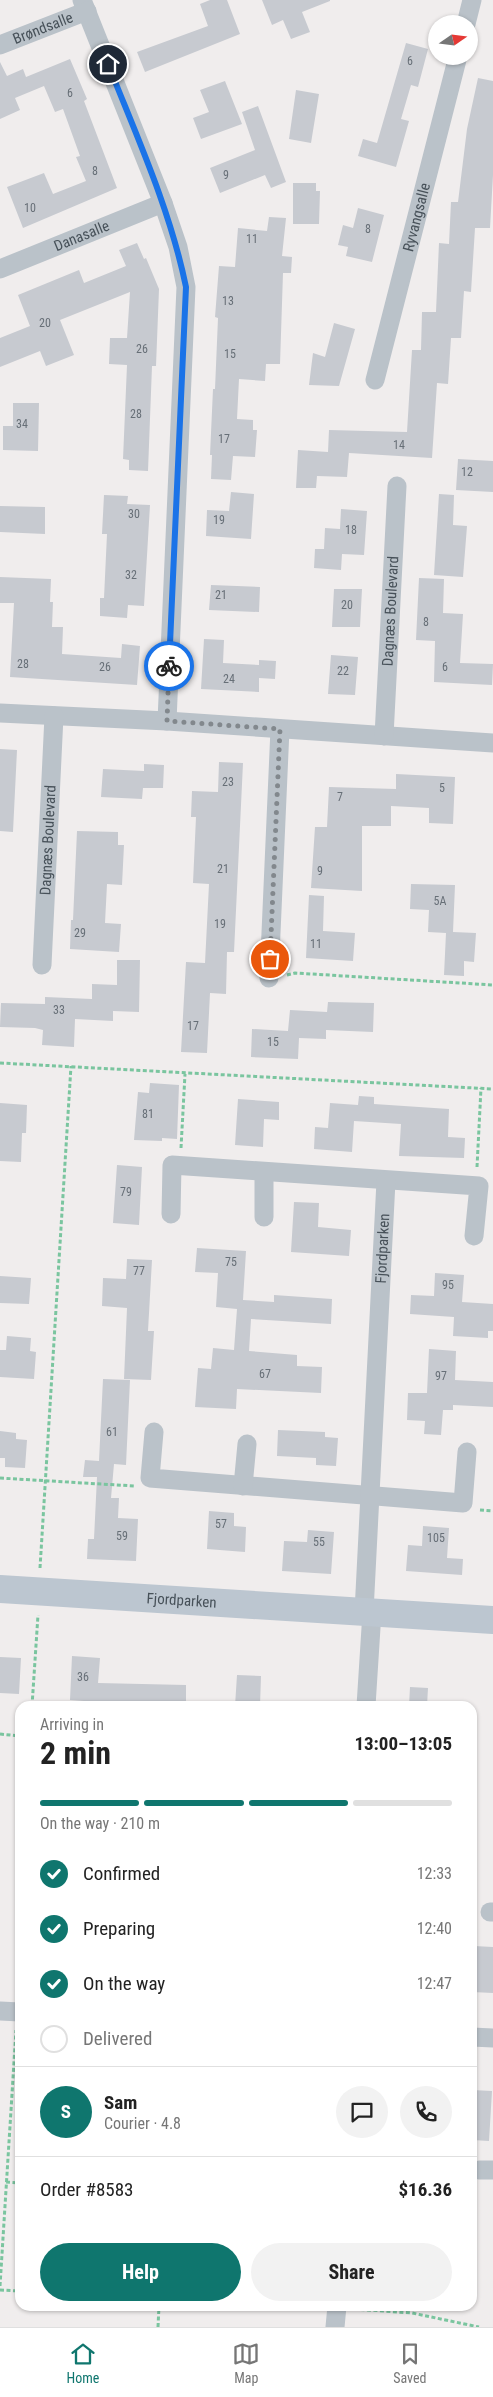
<!DOCTYPE html>
<html lang="en">
<head>
<meta charset="utf-8">
<style>
	:root { --surface:#fff; --page:#f2f2f2; --text:#222; --muted:#767676; --line:#e0e0e0; --accent:#0f766e }
	body { margin:0; font-family:"Roboto Condensed",sans-serif; background:var(--page); color:var(--text); height:100vh; display:flex; flex-direction:column; font-size:19px; white-space:nowrap }
	* { box-sizing:border-box; margin:0 }
	p { font-size:16px; color:var(--muted) }
	.icon { flex:none; width:28px; height:28px; fill:none; stroke:currentColor; stroke-width:2; stroke-linecap:round; stroke-linejoin:round }
	.map { position:relative; flex:1; overflow:hidden }
	.drawer { position:absolute; left:15px; top:1701px; width:462px; height:610px; display:flex; flex-direction:column; background:var(--surface); border-radius:15px; box-shadow:0 1px 4px #0004 }
	.drawer>* { flex:none }
	.needle { width:32px; rotate:76deg }
	.buttons { position:absolute; left:428px; top:15px; display:grid; gap:10px }
	.buttons a { display:grid; place-items:center; width:50px; height:50px; border-radius:50%; background:var(--surface); box-shadow:0 1px 4px #0004; font-size:25px }
	.pin { position:absolute; display:grid; place-items:center; width:42px; height:42px; color:#fff; margin:-21px; border:2px solid #fff; border-radius:50%; box-shadow:0 1px 5px #0007 }
	.courier { position:absolute; display:grid; place-items:center; width:50px; height:50px; margin:-25px; border:4px solid #1a73e8; border-radius:50%; background:#fff; color:#222; box-shadow:0 1px 6px #0007 }
	.summary em { font-style:normal; font-weight:700 }
	.summary div { display:flex; flex-direction:column-reverse }
	.summary { display:flex; align-items:center; justify-content:space-between; height:85px; padding:0 25px }
	h1 { font-size:32px; font-weight:700; line-height:38px }
	.bar { display:grid; grid-template-columns:repeat(4,1fr); gap:8px 5px; align-content:center; height:60px; padding:0 25px }
	.bar i { height:6px; border-radius:4px; background:var(--line) }
	.bar .on { background:var(--accent) }
	.bar p { grid-column:span 4 }
	.line { display:flex; align-items:center; gap:12px; padding:0 25px; border-top:1px solid var(--line) }
	.line div { flex:1 }
	.round { display:grid; place-items:center; flex:none; width:52px; height:52px; border-radius:26px; background:var(--page) }
	ol { padding:0 25px; list-style:none }
	li { display:flex; align-items:center; gap:15px; height:55px }
	li p { margin-inline-start:auto }
	li .icon { padding:5px; border-radius:50%; background:var(--accent); color:#fff; stroke-width:4 }
	li:last-child { color:var(--muted) }
	li i { width:28px; height:28px; border:2px solid var(--line); border-radius:50% }
	.button { display:flex; gap:10px; margin-top:auto; padding:10px 25px }
	.button a { flex:1; height:58px; border-radius:30px; background:var(--accent); color:#fff; font-size:20px; font-weight:700; line-height:58px; text-align:center }
	.button a+a { background:var(--page); color:var(--text) }
	.menu { display:flex; justify-content:space-around; align-items:center; height:70px; border-top:1px solid var(--line); background:var(--surface); font-size:14px; color:var(--muted) }
	.menu a { display:grid; justify-items:center; gap:2px }
	.menu .on { color:var(--accent) }
	.map>svg:first-child { display:block }
	.building { fill:#c7cad0 }
	.lines { fill:none; stroke-linecap:round; stroke-linejoin:round }
	.path { stroke:#7ac59f; stroke-width:3; stroke-dasharray:4 2.5; stroke-linecap:butt }
	.street { stroke:#bac2c9; stroke-width:19 }
	.secondary { stroke:#bcc6d0; stroke-width:28 }
	.done { stroke:#82888d; stroke-width:5; stroke-dasharray:0 9 }
	.route { stroke:#1a73e8; stroke-width:6 }
	.labels { text-anchor:middle; dominant-baseline:central; stroke-width:5; stroke-linejoin:round; paint-order:stroke }
	.number-label { font-size:12px; fill:#676f77 }
	.street-label { font-size:15px; fill:#475159; stroke:#fff }
</style>
</head>
<body>
<div class="map">
<svg width="493" height="2327" viewBox="0 0 493 2327">
	<rect width="100%" height="100%" fill="#f0eded"/>
	<!-- building -->
	<path class="building" d="M210 0H227L240 34 145 72 137 52 208 26 200 4Z
		M262 0H330V1L302 12 310 32 291 39 283 20 272 25Z
		M406 43 428 49 418 87 411 85 401 119 409 121 396 167 358 156 363 139 377 143Z
		M70 59 87 99 84 101 117 188 23 228 7 187 44 173 53 194 86 181 76 157 80 156 63 109 55 112 44 86 15 98 20 110 0 119V62L7 76 23 69 26 77Z
		M478 78 493 81V175L490 228H475L471 292 464 291 461 338H451L448 384 437 383 432 458 349 453 347 477 317 476 316 488H296L298 450 328 452 329 430 407 432 412 350H421L422 312H436L439 243 449 244 451 202H458L467 129Z
		M225 81 242 124 201 139 193 118 209 112 200 90Z
		M296 90 319 94 311 143 289 139Z
		M258 106 286 182 271 188 265 175 220 193 210 168 255 150 242 112Z
		M293 183H316V191H320L319 224H293Z
		M358 208 384 215 372 262 346 256 348 247 338 245 343 225 353 228Z
		M269 217 286 218 282 256 292 257 291 273H283L280 364H266L265 381 239 379 237 419 253 420V430H257L255 457 233 456 231 480 211 479 212 455H210L213 389H215L218 318 215 317 219 266 235 267 238 228 267 231Z
		M137 243 144 259 146 258 159 289 156 366H152L148 471 129 470V460L123 459 127 365 109 364 110 338H127L130 292 60 320 74 355 46 366 40 351 0 367V338L30 326 18 295 79 270 84 283 126 266 119 250Z
		M334 323 355 329 339 386 309 385 313 353 325 357Z
		M13 403H39L38 451 3 450V426H13Z
		M458 459 493 461V492L456 490Z
		M231 492 254 494 251 539 206 536 207 510 229 511Z
		M439 494 454 495 453 525 467 526 463 577 434 575Z
		M104 495 128 496 127 504 150 505 144 606 128 605 127 618 100 616V598H104L107 534H102Z
		M0 506 45 507V534L0 532Z
		M341 509 367 511 364 555 342 554 341 570 314 568 315 549H324L325 528 340 529Z
		M0 577 51 579 50 602H53L52 627H63L62 654 121 658 122 644 140 646 137 685 10 677 14 603H0Z
		M419 578 444 579 443 613 463 614 460 663 493 664 492 685 434 682 435 641 416 640Z
		M211 585 260 587 259 612 209 610Z
		M334 589H362L360 627H332Z
		M204 639 224 640 223 663 259 665V660L276 661 275 679 259 678V692L201 689Z
		M331 655 358 657 355 695 328 694Z
		M0 749 17 750 13 832 0 831Z
		M219 762 243 763 234 952H227L226 994 210 993 207 1053 181 1052 186 962 205 963 209 884 193 883 196 817H191L192 791 218 792Z
		M144 764 164 765 163 788H143L142 799 101 797 103 769 144 771Z
		M396 774 455 777 453 824 429 823V808L391 806V826H362V891L311 888 315 827H327L329 787 396 789Z
		M77 831 118 832V845H124L122 885 107 884 105 923 121 924 119 952 70 949 71 920H73Z
		M411 884 455 885 453 932 476 933 474 962 464 961V976L444 975 446 933 428 932 429 910 410 909Z
		M309 895 324 896 323 931 355 933 353 961 306 958Z
		M117 960H140L139 1012 113 1011V1021L75 1019 74 1047 42 1045 43 1030 35 1028 0 1027 1 1003 45 1004V997L92 999V984L117 985Z
		M328 1002 374 1003 373 1032 326 1030V1039L299 1038 298 1059 251 1057 252 1029 288 1031 290 1010 327 1012Z
		M150 1083 179 1085 177 1139 162 1138V1141L134 1140 138 1092 149 1093Z
		M359 1096 374 1097V1104L449 1109 448 1137 465 1138 464 1158 399 1156 401 1124 354 1121 352 1152 314 1149 315 1127 328 1128 330 1103 358 1105Z
		M238 1099 279 1102V1120L264 1119 263 1147 235 1145Z
		M0 1103 27 1105 26 1133H22L21 1162 0 1161Z
		M117 1165 142 1167 139 1225 113 1223Z
		M294 1202 319 1203 318 1227 351 1230 349 1256 291 1252Z
		M197 1248 246 1251 243 1300 274 1302V1295L332 1299 331 1324 251 1319 249 1351 297 1355V1366L322 1367 321 1393 237 1389 236 1409 195 1407 198 1368 211 1369 213 1348 234 1350 237 1309 216 1307 218 1273 195 1272Z
		M127 1259 152 1260 148 1331H154L151 1380 124 1379 127 1308 102 1306 103 1278 126 1279Z
		M435 1273 464 1275 462 1302 493 1304V1331H488V1338L453 1336 454 1317 410 1314 411 1295 434 1296Z
		M0 1276 31 1278 29 1304 0 1303Z
		M7 1336 31 1338 30 1351 36 1352 34 1379 0 1377V1350H6Z
		M429 1349 456 1351 455 1380 493 1382V1407L453 1405V1410H443L441 1435 424 1434 425 1421 407 1420 408 1393H427Z
		M103 1379 130 1380 126 1465 114 1464 111 1498H119L118 1518 138 1519 136 1561 87 1559 88 1539H94L97 1477H83L85 1460 99 1461Z
		M278 1430 325 1432V1437L338 1438 336 1466 316 1465V1458L277 1456Z
		M0 1431 16 1433V1439L27 1440 25 1468 5 1467V1458H0Z
		M209 1511 234 1513V1526L246 1527 245 1552 207 1549Z
		M423 1526 449 1528 447 1558 463 1559 462 1575 406 1571 408 1545 422 1546Z
		M308 1530 334 1532 331 1574 282 1571 284 1541 307 1542Z
		M72 1656 100 1658 98 1683 186 1685V1706H125V1704L70 1700Z
		M0 1657 21 1658 19 1694 0 1693Z
		M237 1675 261 1676 260 1706H235Z
		M410 1687 428 1688 427 1706H409Z
		M474 1946 493 1947V1993L472 1992Z
		M472 2090 492 2091 489 2141 472 2140Z"/>
	<g class="lines">
		<!-- path -->
		<path class="path" d="M287 975 295 973 493 985
			M0 1063 493 1089
			M181 1148 185 1074
			M477 1167 481 1088
			M0 1478 134 1486
			M480 1510 493 1511
			M40 1568 71 1066
			M32 1706 38 1615
			M0 1734 20 1736
			M17 1994 20 1943
			M6 2182 20 2183
			M0 2286 16 2030
			M0 2290 20 2291
			M293 2306 318 2307
			M354 2309 412 2313 479 2327
			M158 2327 159 2306"/>
		<!-- street -->
		<g class="street">
			<path d="M82 0 163 203 178 247 186 287 167 721"/>
			<path d="M466 24 472 0"/>
			<path id="s1" d="M0 45 87 11"/>
			<path id="s2" d="M0 269 163 203"/>
			<path id="s3" d="M375 380 458 56"/>
			<path d="M0 713 167 721 493 743"/>
			<path id="s4" d="M384 736 397 486"/>
			<path id="s5" d="M42 965 54 716"/>
			<path d="M269 978 280 729"/>
			<path d="M171 1214 172 1165 479 1186 474 1236"/>
			<path d="M264 1217V1173"/>
			<path d="M154 1432 150 1478 463 1503 467 1452"/>
			<path d="M243 1486 247 1444"/>
			<path id="s6" d="M364 1612 386 1181"/>
			<path d="M366 1706 372 1612"/>
			<path d="M490 1912H493"/>
			<path d="M0 2011 20 2012"/>
			<path d="M472 2037 493 2038"/>
			<path d="M479 2170H493"/>
			<path d="M335 2327 337 2306"/>
		</g>
		<!-- secondary -->
		<path class="secondary" id="s7" d="M0 1589 493 1620"/>
	</g>
	<g class="lines">
		<!-- done -->
		<path class="done" d="M169 666 167 721 280 729 270 959"/>
		<!-- route -->
		<path class="route" d="M108 64C137 137 170 209 186 287L169 666"/>
	</g>
	<g class="labels">
		<!-- number labels -->
		<g class="number-label">
			<text x="410" y="61">6</text>
			<text x="70" y="93">6</text>
			<text x="95" y="171">8</text>
			<text x="226" y="175">9</text>
			<text x="30" y="208">10</text>
			<text x="368" y="229">8</text>
			<text x="252" y="239">11</text>
			<text x="228" y="301">13</text>
			<text x="45" y="323">20</text>
			<text x="142" y="349">26</text>
			<text x="230" y="354">15</text>
			<text x="136" y="414">28</text>
			<text x="22" y="424">34</text>
			<text x="224" y="439">17</text>
			<text x="399" y="445">14</text>
			<text x="467" y="472">12</text>
			<text x="134" y="514">30</text>
			<text x="219" y="520">19</text>
			<text x="351" y="530">18</text>
			<text x="131" y="575">32</text>
			<text x="221" y="595">21</text>
			<text x="347" y="605">20</text>
			<text x="426" y="622">8</text>
			<text x="23" y="664">28</text>
			<text x="105" y="667">26</text>
			<text x="445" y="667">6</text>
			<text x="343" y="671">22</text>
			<text x="229" y="679">24</text>
			<text x="228" y="782">23</text>
			<text x="442" y="788">5</text>
			<text x="340" y="797">7</text>
			<text x="223" y="869">21</text>
			<text x="320" y="871">9</text>
			<text x="440" y="901">5A</text>
			<text x="220" y="924">19</text>
			<text x="80" y="933">29</text>
			<text x="316" y="944">11</text>
			<text x="59" y="1010">33</text>
			<text x="193" y="1026">17</text>
			<text x="273" y="1042">15</text>
			<text x="148" y="1114">81</text>
			<text x="126" y="1192">79</text>
			<text x="231" y="1262">75</text>
			<text x="139" y="1271">77</text>
			<text x="448" y="1285">95</text>
			<text x="265" y="1374">67</text>
			<text x="441" y="1376">97</text>
			<text x="112" y="1432">61</text>
			<text x="221" y="1524">57</text>
			<text x="122" y="1536">59</text>
			<text x="436" y="1538">105</text>
			<text x="319" y="1542">55</text>
			<text x="83" y="1677">36</text>
		</g>
		<!-- street labels -->
		<g class="street-label">
			<text stroke="none"><textPath href="#s1" startOffset="46">Brøndsalle</textPath></text>
			<text stroke="none"><textPath href="#s3" startOffset="168">Ryvangsalle</textPath></text>
			<text stroke="none"><textPath href="#s2" startOffset="88">Danasalle</textPath></text>
			<text stroke="none"><textPath href="#s4" startOffset="125">Dagnæs Boulevard</textPath></text>
			<text stroke="none"><textPath href="#s5" startOffset="125">Dagnæs Boulevard</textPath></text>
			<text stroke="none"><textPath href="#s6" startOffset="364">Fjordparken</textPath></text>
			<text stroke="none"><textPath href="#s7" startOffset="182">Fjordparken</textPath></text>
		</g>
	</g>
</svg>
<div class="buttons">
<a><svg class="needle" viewBox="-14 -14 28 28"><path d="M0-13l5 13h-10z" fill="#e53935"/><path d="M0 13l5-13h-10z" fill="#767676"/></svg></a>
</div>
<div class="pin" style="left:270px;top:959px;background:#ea580c"><svg class="icon" aria-label="bag" viewBox="0 0 24 24"><path d="M5 8h14l-1 12H6zM9 8a3 3 0 0 1 6 0"/></svg></div>
<div class="pin" style="left:108px;top:64px;background:#1f2937"><svg class="icon" aria-label="home" viewBox="0 0 24 24"><path d="M3 11l9-7 9 7M6 9v11h12V9"/></svg></div>
<div class="courier" style="left:169px;top:666px"><svg class="icon" aria-label="bike" viewBox="0 0 24 24"><circle cx="6" cy="16" r="4"/><circle cx="18" cy="16" r="4"/><path d="M6 16l4-8h5l3 8M10 8l3 8H6M13 5h3"/></svg></div>
<section class="drawer">
<div class="summary"><div><h1>2 min</h1><p>Arriving in</p></div><em>13:00–13:05</em></div>
<div class="bar"><i class="on"></i><i class="on"></i><i class="on"></i><i></i><p>On the way · 210 m</p></div>
<ol>
<li><svg class="icon" aria-label="check" viewBox="0 0 24 24"><path d="M5 12l5 5 9-10"/></svg>Confirmed<p>12:33</p></li>
<li><svg class="icon" aria-label="check" viewBox="0 0 24 24"><path d="M5 12l5 5 9-10"/></svg>Preparing<p>12:40</p></li>
<li><svg class="icon" aria-label="check" viewBox="0 0 24 24"><path d="M5 12l5 5 9-10"/></svg>On the way<p>12:47</p></li>
<li><i></i>Delivered</li>
</ol>
<div class="line" style="height:90px"><b class="round" style="background:var(--accent);color:#fff">S</b><div><b>Sam</b><p>Courier · 4.8</p></div><a class="round"><svg class="icon" aria-label="chat" viewBox="0 0 24 24"><path d="M4 5h16v11H9l-5 4z"/></svg></a><a class="round"><svg class="icon" aria-label="phone" viewBox="0 0 24 24"><path d="M5 4h4l2 5-3 2q2 4 5 5l2-3 5 2v4C11 20 4 13 5 4z"/></svg></a></div>
<div class="line" style="height:65px"><div>Order #8583</div><b>$16.36</b></div>
<div class="button"><a>Help</a><a>Share</a></div>
</section>
</div>
<nav class="menu">
<a class="on"><svg class="icon" aria-label="home" viewBox="0 0 24 24"><path d="M3 11l9-7 9 7M6 9v11h12V9"/></svg>Home</a>
<a><svg class="icon" aria-label="map" viewBox="0 0 24 24"><path d="M3 6l6-2 6 2 6-2v14l-6 2-6-2-6 2zM9 4v14M15 6v14"/></svg>Map</a>
<a><svg class="icon" aria-label="saved" viewBox="0 0 24 24"><path d="M7 4h10v16l-5-4-5 4z"/></svg>Saved</a>
</nav>
</body>
</html>
